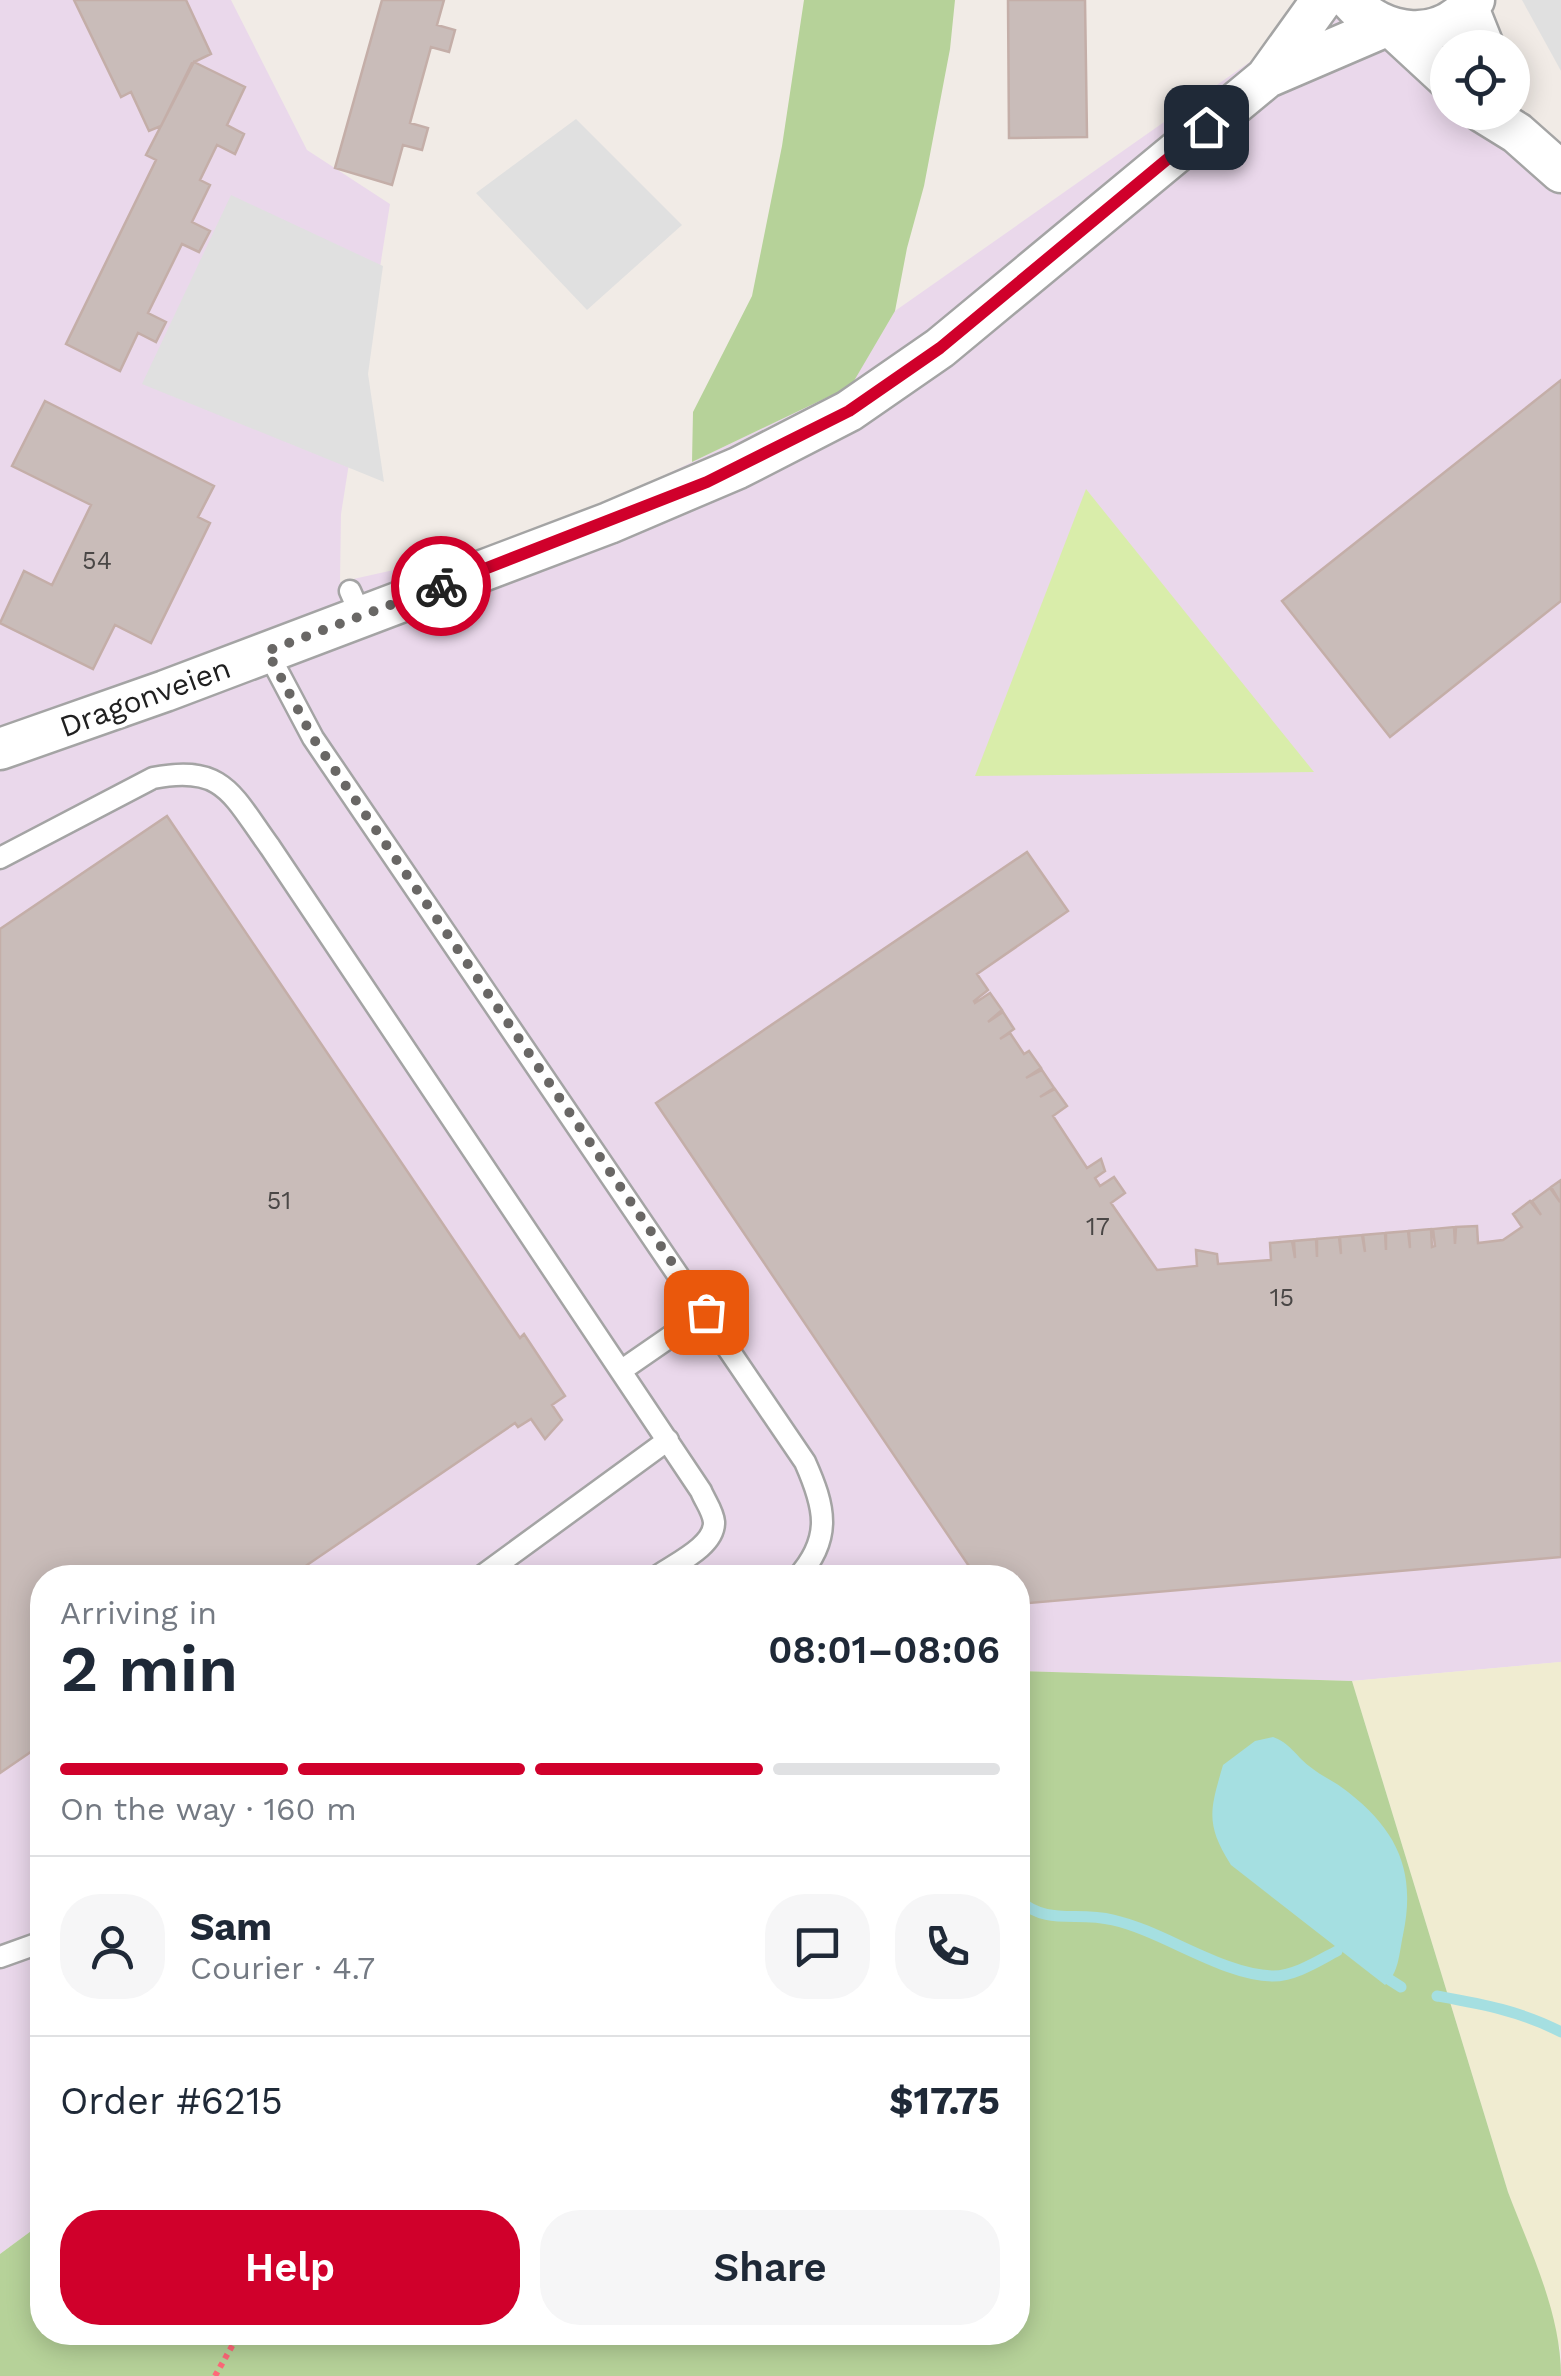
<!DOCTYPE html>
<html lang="en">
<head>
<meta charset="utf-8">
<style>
	:root { --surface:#fff; --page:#f6f6f7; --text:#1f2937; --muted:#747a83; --line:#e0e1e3; --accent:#d0002b }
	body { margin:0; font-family:"Work Sans",sans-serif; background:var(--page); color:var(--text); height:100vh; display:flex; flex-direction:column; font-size:38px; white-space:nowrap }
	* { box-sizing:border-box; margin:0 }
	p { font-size:32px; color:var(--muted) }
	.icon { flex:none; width:55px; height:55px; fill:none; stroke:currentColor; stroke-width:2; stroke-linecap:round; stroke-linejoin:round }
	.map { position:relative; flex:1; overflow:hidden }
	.side { position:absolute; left:30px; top:1565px; width:1000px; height:780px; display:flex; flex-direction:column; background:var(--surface); border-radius:40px; box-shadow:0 5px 25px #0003 }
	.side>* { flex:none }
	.fabs { position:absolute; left:1430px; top:30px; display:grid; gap:20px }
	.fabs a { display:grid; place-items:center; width:100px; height:100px; border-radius:50%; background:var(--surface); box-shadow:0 5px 25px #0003; font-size:50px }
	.pin { position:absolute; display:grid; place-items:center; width:85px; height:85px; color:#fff; margin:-42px; border-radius:20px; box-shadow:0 5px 15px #0006 }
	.courier { position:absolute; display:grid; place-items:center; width:100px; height:100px; margin:-50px; border:8px solid #d0002b; border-radius:50%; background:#fff; color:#222; box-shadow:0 2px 12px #0007 }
	.overview em { font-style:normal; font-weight:600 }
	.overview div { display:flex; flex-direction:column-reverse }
	.overview { display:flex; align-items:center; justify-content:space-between; height:170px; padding:0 30px }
	h1 { font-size:65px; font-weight:600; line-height:75px }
	.bar { display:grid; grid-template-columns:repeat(4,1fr); gap:15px 10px; align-content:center; height:120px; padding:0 30px }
	.bar i { height:12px; border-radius:8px; background:var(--line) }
	.bar .current { background:var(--accent) }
	.bar p { grid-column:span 4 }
	.line { display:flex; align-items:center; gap:25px; padding:0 30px; border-top:2px solid var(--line) }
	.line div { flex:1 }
	.round { display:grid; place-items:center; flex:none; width:105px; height:105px; border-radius:40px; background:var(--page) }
	.cta { display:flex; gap:20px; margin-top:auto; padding:20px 30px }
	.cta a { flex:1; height:115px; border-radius:40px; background:var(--accent); color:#fff; font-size:40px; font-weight:600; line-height:115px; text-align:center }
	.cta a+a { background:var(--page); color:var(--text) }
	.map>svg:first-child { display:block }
	.industrial { fill:#ead8eb }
	.farmland { fill:#f0ecd1 }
	.grass { fill:#d9edaa }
	.forest { fill:#b6d299 }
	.parking { fill:#e0e0e0 }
	.water { fill:#a5dfe1 }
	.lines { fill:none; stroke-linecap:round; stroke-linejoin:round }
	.stream { stroke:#a5dfe1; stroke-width:11 }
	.building { fill:#c9bcb9; stroke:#c4aea8; stroke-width:2.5 }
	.lane-casing { stroke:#a4a4a4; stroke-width:25 }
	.street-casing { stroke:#a4a4a4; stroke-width:45 }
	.path { stroke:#ff6979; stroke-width:6; stroke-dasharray:5 5; stroke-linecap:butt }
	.lane { stroke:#fff; stroke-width:20 }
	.street { stroke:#fff; stroke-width:40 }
	.done { stroke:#696765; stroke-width:10; stroke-dasharray:0 18 }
	.route { stroke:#d0002b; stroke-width:12 }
	.labels { text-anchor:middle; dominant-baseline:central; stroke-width:8; stroke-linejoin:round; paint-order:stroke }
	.number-label { font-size:25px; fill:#4a4746 }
	.street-label { font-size:30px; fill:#202020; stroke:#fff }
</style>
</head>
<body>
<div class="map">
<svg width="1561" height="2376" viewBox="0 0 1561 2376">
	<rect width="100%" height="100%" fill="#f1ebe6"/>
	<!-- industrial -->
	<path class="industrial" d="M0 0H231L307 150 390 204 341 514 340 582 532 539 850 386 895 311 1338 0 1447 77 1448 112 1486 113 1561 172V1662L1352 1681 1018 1671V1578H42V2223L0 2254Z"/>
	<!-- farmland -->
	<path class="farmland" d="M1561 1662V2352L1539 2275 1508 2192 1352 1681Z"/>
	<!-- grass -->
	<path class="grass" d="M1086 489 1314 772 975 776Z"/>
	<!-- forest -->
	<path class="forest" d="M804 0H955L950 49 924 186 907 248 895 311 851 386 692 462 693 412 752 296 782 146Z
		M1018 1671 1352 1681 1508 2192C1530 2250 1561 2313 1561 2376H0V2254L42 2223V2332H1018Z"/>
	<!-- parking -->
	<path class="parking" d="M1522 0H1561V71Z
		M576 119 682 225 587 310 476 193Z
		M231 195 383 266 368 374 384 482 142 384Z"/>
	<!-- water -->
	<path class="water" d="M1273 1737C1290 1743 1295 1755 1309 1766 1321 1776 1336 1782 1348 1792 1399 1832 1416 1873 1403 1935 1399 1954 1399 1973 1385 1985L1231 1865C1205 1824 1210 1810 1223 1765L1255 1741Z"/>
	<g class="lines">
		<!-- stream -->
		<path class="stream" d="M1018 1900C1049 1926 1075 1911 1113 1920 1163 1931 1222 1975 1273 1976 1295 1976 1318 1961 1337 1951
			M1390 1980 1401 1987
			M1437 1996C1481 2004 1521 2011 1561 2032"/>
	</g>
	<!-- building -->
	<path class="building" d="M74 0H186L211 54 192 63 161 126 149 131 131 92 121 97Z
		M382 0H444L437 25 455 30 449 52 431 47 410 123 428 128 422 150 403 145 392 185 335 168Z
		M1008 0H1085L1087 137 1009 138Z
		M194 62 245 87 227 125 244 134 235 154 217 145 200 180 210 185 192 222 210 231 199 252 182 244 148 313 166 322 156 342 138 333 120 371 66 344 156 160 146 155Z
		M1561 380V601L1390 737 1282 601Z
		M45 401 214 486 198 517 210 523 151 643 115 625 93 669 0 623 24 571 52 585 91 505 12 466Z
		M167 816 520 1338 524 1334 565 1396 552 1405 562 1420 545 1439 531 1419 518 1427 515 1423 307 1565 316 1578H42V1753L38 1747 0 1773V929Z
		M1027 852 1068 911 977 974 988 990 974 1001 975 1003 990 993 1002 1010 988 1022 1003 1012 1014 1029 1000 1039 1010 1033 1024 1054 1029 1051 1041 1068 1026 1078 1042 1070 1054 1088 1040 1097 1055 1089 1067 1106 1053 1116 1087 1168 1101 1159 1105 1171 1095 1178 1100 1186 1114 1177 1125 1193 1111 1203 1157 1270 1197 1266 1196 1250 1217 1254 1218 1264 1271 1260 1270 1243 1292 1241 1295 1258 1294 1241 1316 1239 1317 1257V1239L1339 1237 1341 1254 1340 1237 1362 1235 1365 1252 1363 1235 1385 1233 1386 1250V1233L1408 1231 1410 1248 1409 1231 1431 1229 1432 1247 1435 1246 1433 1229 1454 1227 1455 1244 1456 1227 1477 1226 1478 1243 1503 1240 1522 1227 1513 1214 1530 1201 1541 1215 1532 1201 1550 1188 1560 1202 1551 1187 1561 1180V1557L1018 1604V1578H977L656 1103Z"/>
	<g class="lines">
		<defs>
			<path id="lane" d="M350 591 361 616
				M267 651 313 738 805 1462C825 1507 833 1538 797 1578
				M0 858 153 778C224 764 232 795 270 847L701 1491C705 1501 713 1511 714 1522 715 1547 672 1565 655 1578
				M622 1370 706 1312
				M479 1578 668 1440
				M0 1957 42 1942"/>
			<path id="street" d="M1350 0C1383 38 1442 45 1474 0
				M1468 8 1484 48
				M1395 30 1448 79
				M1270 76 1384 27
				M1483 112 1517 133 1561 172
				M0 749 165 691 609 523 738 468 849 411 940 348 1266 78 1322 0"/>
		</defs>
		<!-- lane casing -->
		<use href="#lane" class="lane-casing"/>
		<!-- street casing -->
		<use href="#street" class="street-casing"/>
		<!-- path -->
		<path class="path" d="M215 2376 240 2332"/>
		<!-- lane -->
		<use href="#lane" class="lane"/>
		<!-- street -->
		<use href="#street" class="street"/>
	</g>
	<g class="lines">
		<!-- done -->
		<path class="done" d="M441 586 267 651 313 738 706 1312"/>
		<!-- route -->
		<path class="route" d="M441 586 707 482 849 411 940 348 1206 127"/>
	</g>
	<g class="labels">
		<!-- number labels -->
		<g class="number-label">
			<text x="97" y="560">54</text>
			<text x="279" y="1200">51</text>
			<text x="1098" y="1226">17</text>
			<text x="1282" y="1297">15</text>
		</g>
		<!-- street labels -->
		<g class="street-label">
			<text transform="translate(145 697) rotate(-20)">Dragonveien</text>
		</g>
	</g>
</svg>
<div class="fabs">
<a><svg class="icon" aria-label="locate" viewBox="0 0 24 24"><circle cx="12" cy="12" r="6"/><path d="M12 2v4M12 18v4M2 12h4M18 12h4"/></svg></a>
</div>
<div class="pin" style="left:706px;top:1312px;background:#ea580c"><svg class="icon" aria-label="bag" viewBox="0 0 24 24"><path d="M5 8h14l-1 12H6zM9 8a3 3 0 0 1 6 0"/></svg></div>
<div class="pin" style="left:1206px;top:127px;background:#1f2937"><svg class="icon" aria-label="home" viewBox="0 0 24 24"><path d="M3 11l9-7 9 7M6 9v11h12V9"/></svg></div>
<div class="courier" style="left:441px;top:586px"><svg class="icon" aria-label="bike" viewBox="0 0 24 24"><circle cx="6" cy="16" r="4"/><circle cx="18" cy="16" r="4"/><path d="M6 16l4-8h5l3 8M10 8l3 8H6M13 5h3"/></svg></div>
<section class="side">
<div class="overview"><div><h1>2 min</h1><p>Arriving in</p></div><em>08:01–08:06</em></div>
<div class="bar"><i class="current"></i><i class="current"></i><i class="current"></i><i></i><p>On the way · 160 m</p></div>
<div class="line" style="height:180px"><a class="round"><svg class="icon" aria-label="person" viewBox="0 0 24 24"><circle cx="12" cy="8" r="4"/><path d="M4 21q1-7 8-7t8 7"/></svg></a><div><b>Sam</b><p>Courier · 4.7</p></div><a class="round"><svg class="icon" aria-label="chat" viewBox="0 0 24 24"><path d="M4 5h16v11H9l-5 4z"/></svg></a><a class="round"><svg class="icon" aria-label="phone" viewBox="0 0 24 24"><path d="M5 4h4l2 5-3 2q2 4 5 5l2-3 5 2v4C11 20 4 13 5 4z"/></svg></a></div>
<div class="line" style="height:130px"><div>Order #6215</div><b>$17.75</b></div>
<div class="cta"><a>Help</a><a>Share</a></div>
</section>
</div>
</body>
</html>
